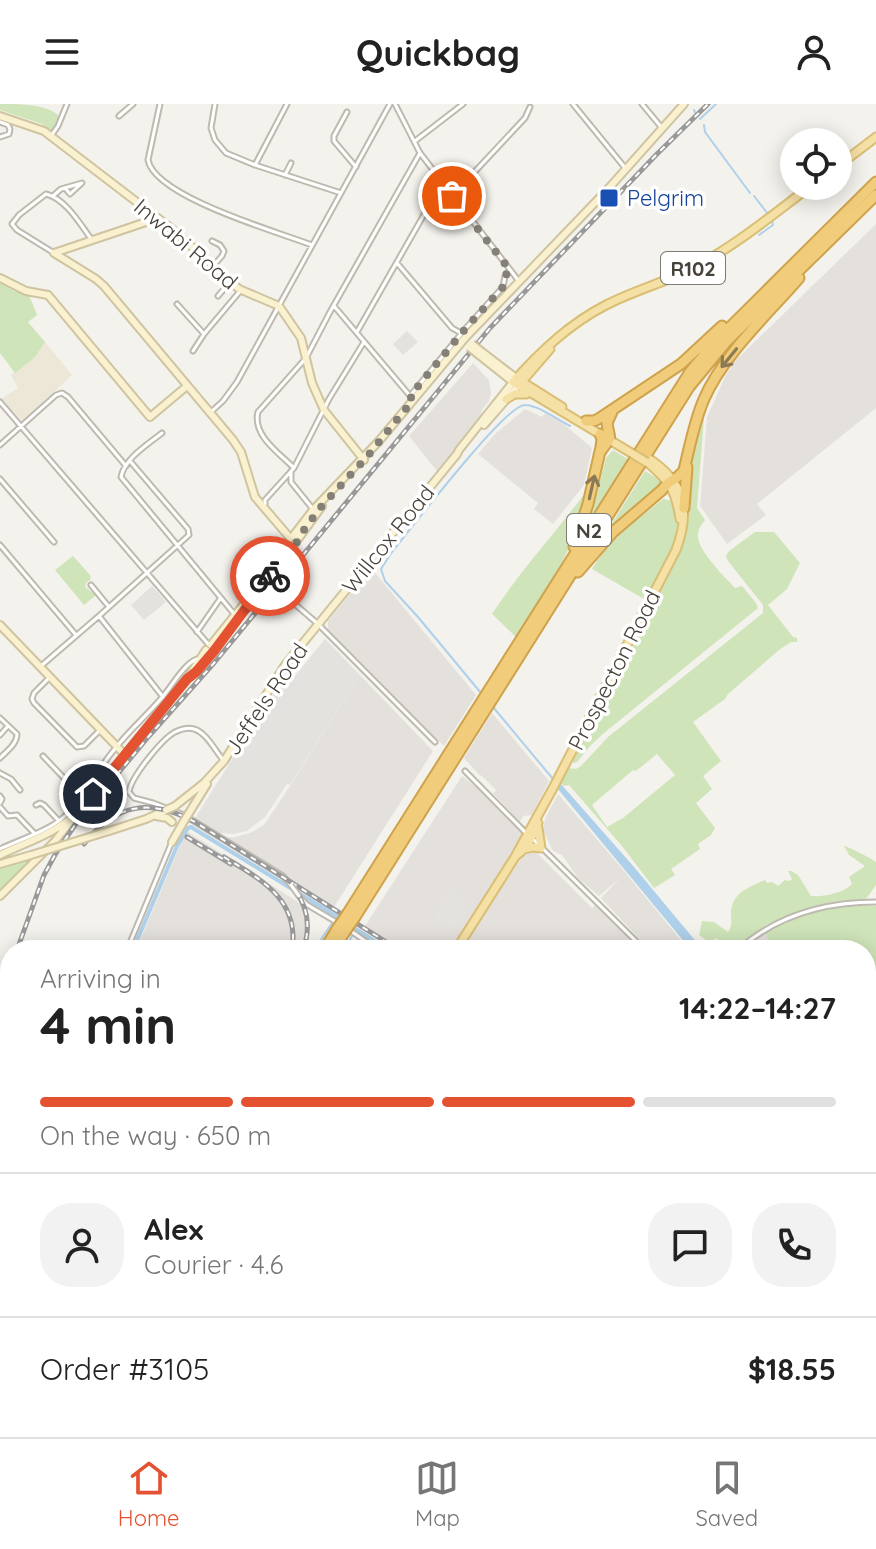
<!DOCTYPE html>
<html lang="en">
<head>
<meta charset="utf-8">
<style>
	:root { --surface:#fff; --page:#f2f2f2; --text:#222; --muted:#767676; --line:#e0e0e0; --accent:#e55232 }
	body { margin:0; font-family:Quicksand,sans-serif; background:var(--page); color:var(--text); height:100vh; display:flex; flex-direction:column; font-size:30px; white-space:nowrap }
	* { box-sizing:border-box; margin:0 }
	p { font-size:26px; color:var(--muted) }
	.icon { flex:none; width:44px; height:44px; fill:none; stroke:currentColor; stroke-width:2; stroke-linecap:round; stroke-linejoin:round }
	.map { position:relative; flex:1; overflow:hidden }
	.sheet { position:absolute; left:0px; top:836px; width:876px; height:498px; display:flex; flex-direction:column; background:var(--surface); border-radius:32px 32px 0 0; box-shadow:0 4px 20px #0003 }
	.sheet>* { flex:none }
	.controls { position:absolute; left:780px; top:24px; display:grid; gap:16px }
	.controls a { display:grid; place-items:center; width:72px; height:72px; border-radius:50%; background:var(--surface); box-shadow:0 4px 20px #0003; font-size:40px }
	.pin { position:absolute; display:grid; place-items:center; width:68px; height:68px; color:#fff; margin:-34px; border:4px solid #fff; border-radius:50%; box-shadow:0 2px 8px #0007 }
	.courier { position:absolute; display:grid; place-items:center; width:80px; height:80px; margin:-40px; border:6px solid #e55232; border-radius:50%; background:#fff; color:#222; box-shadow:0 2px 10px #0007 }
	.headline em { font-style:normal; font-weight:700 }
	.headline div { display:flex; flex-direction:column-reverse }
	.headline { display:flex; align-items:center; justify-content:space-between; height:136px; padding:0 40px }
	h1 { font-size:52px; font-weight:700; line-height:60px }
	.bar { display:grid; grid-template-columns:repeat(4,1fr); gap:12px 8px; align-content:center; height:96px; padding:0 40px }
	.bar i { height:10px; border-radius:6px; background:var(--line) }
	.bar .active { background:var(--accent) }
	.bar p { grid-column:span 4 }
	.line { display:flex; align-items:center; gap:20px; padding:0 40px; border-top:2px solid var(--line) }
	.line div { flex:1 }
	.round { display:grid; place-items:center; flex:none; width:84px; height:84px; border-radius:32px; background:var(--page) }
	header { display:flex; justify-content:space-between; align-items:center; height:104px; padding:0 40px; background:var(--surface); font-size:36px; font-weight:700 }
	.menu { display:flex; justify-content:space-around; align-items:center; height:112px; border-top:2px solid var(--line); background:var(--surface); font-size:22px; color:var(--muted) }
	.menu a { display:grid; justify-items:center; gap:4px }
	.menu .active { color:var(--accent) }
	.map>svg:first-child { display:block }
	.industrial { fill:#e4e1dd }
	.education { fill:#ece7d7 }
	.green { fill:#cfe4b9; fill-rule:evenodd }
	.parking { fill:#e4e2df }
	.water { fill:#afd0ea }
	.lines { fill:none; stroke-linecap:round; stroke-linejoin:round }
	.stream { stroke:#afd0ea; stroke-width:2 }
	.canal { stroke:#afd0ea; stroke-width:4 }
	.street-casing { stroke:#bfbaaf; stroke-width:7 }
	.secondary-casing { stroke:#cfc4a0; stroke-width:10 }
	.primary-casing { stroke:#d9be75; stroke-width:11 }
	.highway-casing { stroke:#cfa24c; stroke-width:13 }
	.street { stroke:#fff; stroke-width:3 }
	.secondary { stroke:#faf1d0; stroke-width:6 }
	.primary { stroke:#f5e0a5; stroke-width:7 }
	.highway { stroke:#f0cc7b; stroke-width:9 }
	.rail-casing { stroke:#999; stroke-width:5 }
	.rail { stroke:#fff; stroke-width:2; stroke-dasharray:6; stroke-linecap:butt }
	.street-bridge-casing { stroke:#bfbaaf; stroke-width:7; stroke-linecap:butt }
	.secondary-bridge-casing { stroke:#cfc4a0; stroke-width:10; stroke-linecap:butt }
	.primary-bridge-casing { stroke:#d9be75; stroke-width:11; stroke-linecap:butt }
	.highway-bridge-casing { stroke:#cfa24c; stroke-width:13; stroke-linecap:butt }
	.street-bridge { stroke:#fff; stroke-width:3 }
	.secondary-bridge { stroke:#faf1d0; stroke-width:6 }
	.primary-bridge { stroke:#f5e0a5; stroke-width:7 }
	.highway-bridge { stroke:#f0cc7b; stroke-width:9 }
	.oneway { stroke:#8b7a54 }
	.done { stroke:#848078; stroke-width:8; stroke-dasharray:0 14.4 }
	.route { stroke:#e55232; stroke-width:10 }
	.transit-dot { fill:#1a4fb4; stroke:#fff; stroke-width:3 }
	.labels { text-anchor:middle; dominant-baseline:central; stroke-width:7; stroke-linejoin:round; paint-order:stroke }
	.shield { fill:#fff; stroke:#7f7b75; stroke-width:2 }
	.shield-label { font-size:20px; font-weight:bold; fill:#48433a }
	.transit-label { font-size:22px; fill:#164399; stroke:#fff; text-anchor:start }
	.street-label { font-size:22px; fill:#48433a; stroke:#fff }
</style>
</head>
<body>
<header><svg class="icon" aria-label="menu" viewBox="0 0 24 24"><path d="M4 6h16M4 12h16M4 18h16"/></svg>Quickbag<svg class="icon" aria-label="person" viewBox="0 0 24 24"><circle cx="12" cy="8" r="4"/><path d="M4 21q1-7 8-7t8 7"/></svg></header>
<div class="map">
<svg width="876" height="1333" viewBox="0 0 876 1333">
	<rect width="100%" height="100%" fill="#f4f2ec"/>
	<!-- industrial -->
	<path class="industrial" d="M876 120V304L757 400 766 411 727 440 700 402 707 313 726 271 736 256Z
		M473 259 489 276 491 289 489 297 482 306 480 316 437 367 409 332Z
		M525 305 542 313 546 308 554 312 592 344 584 381 553 420 534 405 538 399 478 350 494 331Z
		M371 464 476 591 444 642 328 525V517Z
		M360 571 433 647 334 803 224 734 236 733 250 729 264 721 290 682Z
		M492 609 549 677 532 711 523 712 520 718 534 729 452 846H403L365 822 462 672 514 712 493 689 496 686 481 671 480 672 464 654Z
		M558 690 619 761 689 846H650L601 794 620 774 599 792 578 774 562 751 553 747 543 727 545 715Z
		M188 728 301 800 306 823 301 846H136L181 739Z
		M534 746 592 804 595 801 630 835 627 839 634 846H460L526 747Z
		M763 829 767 831 768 846H743Z
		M10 971V1116L0 1140V1012L4 989Z
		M10 1149V1264L0 1254V1173Z
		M97 1324H148L143 1333H104Z
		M162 1324H375L369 1333H156Z
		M404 1324H483L488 1333H409Z"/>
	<!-- education -->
	<path class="education" d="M45 238 72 271 24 316 20 315 1 295 18 284 11 271 35 253Z
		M676 1324H719L701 1333H680Z"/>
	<!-- green -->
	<path class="green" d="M0 0C20 0 47 0 59 12L52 27 42 20 0 6Z
		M0 179 14 187 29 191 37 211 28 218 45 238 35 253 15 269 0 249Z
		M700 312 704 314 697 404 705 416C701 421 697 427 698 434 701 450 724 472 735 484L742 482 756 499 758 504 604 629 591 641 577 658 574 659 572 657 610 588 682 444 685 430 690 356Z
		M613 346 629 356 588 424 606 354Z
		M645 367 663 378 661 385 597 443Z
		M586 388C577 444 546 487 516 533L492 510C520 467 555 429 586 388Z
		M663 395C668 396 672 396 674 400 680 409 676 435 673 445 667 463 654 480 644 495L592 465C609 436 638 415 663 395Z
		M755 428H774L800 459 787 485 768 501 793 533 797 534V538H791L779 546 728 590 725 595 693 618 721 657 703 672 712 685 696 699 715 724 711 731 698 740 700 745 671 765 675 771 654 784 622 742 569 681 564 682 560 679 568 664 576 665 581 662 608 633 763 509V501L728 457 726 452 729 447ZM657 650 675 671 623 714 607 723 592 701 633 666 636 667Z
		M73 452 91 472 90 476 86 479 85 483 96 491 84 501 55 466Z
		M844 742C849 743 871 754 876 758V781L866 795 838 797 801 806 766 821 732 846H721L724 843 716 834 710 839 699 831 702 817 714 818 728 828C733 821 731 818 731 810 731 789 749 783 765 776L767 779 772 778 778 782 785 776 789 777 792 775 788 767H791L798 771 811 792C823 793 844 789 852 780L849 773 865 762 849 751Z
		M27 757 28 758 0 787V765Z
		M848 802H876V886L866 884V846H768L767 831 763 829 805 810Z
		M866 1043H876V1094H866Z
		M876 1303V1330L872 1327 866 1333H847L853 1326 856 1328 860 1324H866V1313L871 1311Z"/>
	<!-- parking -->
	<path class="parking" d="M407 227 418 238 403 251 393 240Z
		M152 482 166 498 144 516 131 501Z
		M325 535 360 571 290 681 287 680 265 713 247 727 234 730 219 729 195 714 281 578 280 577 284 570 286 571 288 568 294 573Z
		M451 787 469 798 452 825 435 814Z"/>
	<!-- water -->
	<path class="water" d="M560 679 634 763 703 846H691L557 684Z"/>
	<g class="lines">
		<!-- stream -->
		<path class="stream" d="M694 6 696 10
			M700 15 716 0
			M704 21 705 28 750 89
			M754 92 768 110
			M759 131 773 121 772 117
			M481 589 418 513 385 477 381 465 392 448C410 426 506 300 525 301 538 301 558 316 570 322
			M493 603 553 675
			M314 846 332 819
			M344 846 352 832
			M10 1333 15 1324
			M32 1333 38 1324"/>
		<!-- canal -->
		<path class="canal" d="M351 822 389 846
			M133 846 177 742 188 724 191 723 341 815"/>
		<defs>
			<path id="street" d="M160 0 148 56C155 93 278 128 312 141
				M215 0 211 24 215 36 226 49 255 61 341 89
				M395 0 420 49 518 176
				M573 0 626 65
				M642 0 662 24
				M347 8 334 32V37L356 63
				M119 12 133 0
				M0 18 8 21 10 25 9 30 0 33
				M51 32 58 22 67 0
				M415 37 463 0
				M255 61 287 0
				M285 71 291 59
				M53 92 61 85 82 79 70 90 65 84
				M452 92 525 14 530 3
				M212 137 220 141 224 147 222 152 213 162
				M54 149 17 126 12 120 19 111 46 90C66 95 80 120 92 136
				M397 159 452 224 461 229
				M218 192 230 178
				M177 200 204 230
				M334 202 411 293
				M357 228 442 79
				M193 247 204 230 241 186
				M410 292 466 224 503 183 505 172 510 166
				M0 298 209 541
				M212 307 223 297 237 278 390 0
				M162 329C148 340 124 355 121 373L235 511
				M0 341 56 291 62 289 68 293 126 362
				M294 364C279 349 252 331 258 308L306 254 330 208 420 49
				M291 367V378L312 404
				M0 375 54 438
				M265 400V396L294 364 329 295 364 238
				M0 441 76 531
				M91 481 109 503
				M289 495 318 520 435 638
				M99 512 163 593
				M197 528 220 495
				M41 562 99 512 189 431 188 425 130 357
				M50 573 34 589 32 595 34 599 77 643 84 642 100 626
				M0 614 17 630C17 640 7 647 0 654
				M0 631 8 622
				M43 652 81 692
				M224 657C216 648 206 628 194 625 188 623 181 625 175 628 162 635 131 673 129 688L134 694 153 699 184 711 283 772 291 781
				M465 667 525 728
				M0 669 11 675 20 686
				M0 692 2 695 0 699
				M36 701 40 699 44 701 59 717
				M0 703 8 712 17 711 34 729
				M534 736 645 846
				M0 745C21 735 49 727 66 711 84 693 97 666 114 646 129 626 149 610 164 591 173 580 185 559 197 555
				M299 792 306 800 338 819
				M348 825 378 846
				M127 846 171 740
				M738 846C777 811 825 798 876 798
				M866 921 876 923
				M866 959 876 963
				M866 1042 871 1007 876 995
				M866 1079 869 1098
				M866 1097 876 1099
				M0 1150 10 1126
				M866 1152 876 1171
				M866 1152 876 1147
				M866 1181 876 1176
				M866 1262 876 1248
				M0 1274 10 1286
				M45 1324 54 1333
				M52 1324 61 1333
				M489 1324 494 1333
				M661 1324 666 1333
				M750 1324 755 1333
				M374 1333 380 1324
				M547 1333 550 1324
				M576 1333 582 1324
				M710 1333 728 1324
				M817 1333 824 1324"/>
			<path id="secondary" d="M0 12 44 27 172 125 239 185 279 202 301 234 312 279 324 306 364 356
				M54 149 96 175 104 182 233 336 241 348 255 393 290 434
				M54 149 158 114
				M0 174 26 187 48 191 150 313 187 282
				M482 248 516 274
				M484 321 518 282
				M293 432 313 406 379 337 465 234 608 85 684 0
				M298 435 322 402
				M0 521 125 651
				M211 541 244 500
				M214 545 294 441
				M190 573 196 568 210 549
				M175 702 204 679 224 657 285 561 457 350 459 346 513 278 479 251
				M189 709 207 680
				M156 712 167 714 172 718
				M109 727 146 715 166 706
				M172 738 184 717
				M0 751C29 737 53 731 77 709L187 575 206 546
				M0 760 31 751
				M0 792 55 737 70 718"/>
			<path id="primary" d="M838 62 876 33
				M516 274 562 303
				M519 281 550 245
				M506 295 515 290H526
				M633 350 513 278C540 248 569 220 606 201 633 187 663 179 691 165 734 143 772 111 811 82
				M648 359C670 377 676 388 680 415
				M524 745 533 743 541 744 538 724
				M517 751C528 743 533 731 538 719
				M456 846 515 753 553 684 676 446C691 406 685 378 648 354
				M148 1333 153 1324"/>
			<path id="highway" d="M586 317H594L600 314 681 260 722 222
				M601 347C613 329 610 340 607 319L612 308
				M684 404 687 363
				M574 443 588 400 601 343 602 335 600 330
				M578 468 613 428 662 386C669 375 678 376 684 366 690 342 694 318 704 295 723 251 768 210 799 174
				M348 809 690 268 716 237 876 78
				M355 813 689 283 727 237 876 91
				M324 846 337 825
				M334 846 344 829
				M8 1276 10 1277
				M0 1329 10 1308
				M16 1333 21 1324
				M26 1333 32 1324
				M40 1333 43 1324"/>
		</defs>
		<!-- street casing -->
		<use href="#street" class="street-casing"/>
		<!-- secondary casing -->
		<use href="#secondary" class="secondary-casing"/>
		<!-- primary casing -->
		<use href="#primary" class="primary-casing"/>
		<!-- highway casing -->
		<use href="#highway" class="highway-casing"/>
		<!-- street -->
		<use href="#street" class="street"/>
		<!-- secondary -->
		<use href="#secondary" class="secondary"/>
		<!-- primary -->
		<use href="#primary" class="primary"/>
		<!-- highway -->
		<use href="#highway" class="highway"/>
		<defs>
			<path id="rail" d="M187 733 231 760
				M84 740C116 699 150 694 195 718L399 846
				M224 753C260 775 300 795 292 846
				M294 784C308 803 311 824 303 846
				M17 846 44 771 56 749 75 721 149 632 214 559 490 224 657 50 708 0
				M0 903 10 874"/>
		</defs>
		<!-- rail casing -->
		<use href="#rail" class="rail-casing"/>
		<!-- rail -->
		<use href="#rail" class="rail"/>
		<defs>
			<path id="street-bridge" d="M291 781 299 792"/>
			<path id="secondary-bridge" d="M472 240 482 248
				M469 243 479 251
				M166 706 175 702
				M184 717 189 709
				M31 751 109 727"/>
			<path id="primary-bridge" d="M633 350 646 358"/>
			<path id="highway-bridge" d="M337 825 348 809
				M344 829 355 813"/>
		</defs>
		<!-- street-bridge casing -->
		<use href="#street-bridge" class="street-bridge-casing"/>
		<!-- secondary-bridge casing -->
		<use href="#secondary-bridge" class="secondary-bridge-casing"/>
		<!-- primary-bridge casing -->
		<use href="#primary-bridge" class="primary-bridge-casing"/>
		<!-- highway-bridge casing -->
		<use href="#highway-bridge" class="highway-bridge-casing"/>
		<!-- street-bridge -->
		<use href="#street-bridge" class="street-bridge"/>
		<!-- secondary-bridge -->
		<use href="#secondary-bridge" class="secondary-bridge"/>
		<!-- primary-bridge -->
		<use href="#primary-bridge" class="primary-bridge"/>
		<!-- highway-bridge -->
		<use href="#highway-bridge" class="highway-bridge"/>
	</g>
	<!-- one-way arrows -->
	<defs><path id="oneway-shaft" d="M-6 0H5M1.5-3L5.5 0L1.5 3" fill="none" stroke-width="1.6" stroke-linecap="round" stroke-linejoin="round" transform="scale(2)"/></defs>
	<g class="oneway">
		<use href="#oneway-shaft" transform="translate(729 254) rotate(129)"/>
		<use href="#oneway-shaft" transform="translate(592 383) rotate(-77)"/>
	</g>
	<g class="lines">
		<!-- done -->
		<path class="done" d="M270 472 297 438 301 430 320 404 366 354 413 296 410 292 466 224 503 183 505 172 510 166 452 92"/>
		<!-- route -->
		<path class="route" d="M93 690 187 575 196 568 214 547 270 472"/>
	</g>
	<!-- markers -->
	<rect class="transit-dot" x="599" y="84" width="20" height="20" rx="4"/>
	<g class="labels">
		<!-- shield labels -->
		<g class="shield">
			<rect x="661" y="148" width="64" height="32" rx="6"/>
			<rect x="567" y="410" width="44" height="32" rx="6"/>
		</g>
		<g class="shield-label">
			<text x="693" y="164">R102</text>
			<text x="589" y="426">N2</text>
		</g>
		<!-- transit labels -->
		<g class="transit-label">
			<text x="627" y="94">Pelgrim</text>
		</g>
		<!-- street labels -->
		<g class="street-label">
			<text transform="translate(186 140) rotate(40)">Inwabi Road</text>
			<text transform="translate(388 435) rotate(-51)">Willcox Road</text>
			<text transform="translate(614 566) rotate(-63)">Prospecton Road</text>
			<text transform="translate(266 595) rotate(-56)">Jeffels Road</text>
		</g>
	</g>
</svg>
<div class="controls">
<a><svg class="icon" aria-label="locate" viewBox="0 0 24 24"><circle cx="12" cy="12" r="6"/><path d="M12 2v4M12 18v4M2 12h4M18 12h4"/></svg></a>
</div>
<div class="pin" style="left:452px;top:92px;background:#ea580c"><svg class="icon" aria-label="bag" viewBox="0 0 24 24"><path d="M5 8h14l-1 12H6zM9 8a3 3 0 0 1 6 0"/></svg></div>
<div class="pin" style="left:93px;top:690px;background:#1f2937"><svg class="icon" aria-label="home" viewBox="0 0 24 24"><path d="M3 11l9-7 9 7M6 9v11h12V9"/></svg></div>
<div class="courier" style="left:270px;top:472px"><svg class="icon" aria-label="bike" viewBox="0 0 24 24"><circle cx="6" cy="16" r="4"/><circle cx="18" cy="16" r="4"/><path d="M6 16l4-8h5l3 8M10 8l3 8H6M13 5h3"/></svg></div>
<section class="sheet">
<div class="headline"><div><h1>4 min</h1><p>Arriving in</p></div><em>14:22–14:27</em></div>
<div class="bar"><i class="active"></i><i class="active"></i><i class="active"></i><i></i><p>On the way · 650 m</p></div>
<div class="line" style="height:144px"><a class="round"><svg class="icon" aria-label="person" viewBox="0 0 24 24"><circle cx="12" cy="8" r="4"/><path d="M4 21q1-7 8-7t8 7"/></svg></a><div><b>Alex</b><p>Courier · 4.6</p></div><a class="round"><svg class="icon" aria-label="chat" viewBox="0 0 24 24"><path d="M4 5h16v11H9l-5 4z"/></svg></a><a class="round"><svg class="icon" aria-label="phone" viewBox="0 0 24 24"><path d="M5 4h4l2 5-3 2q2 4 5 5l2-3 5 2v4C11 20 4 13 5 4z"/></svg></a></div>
<div class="line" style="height:104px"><div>Order #3105</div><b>$18.55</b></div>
</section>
</div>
<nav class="menu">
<a class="active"><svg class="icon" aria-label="home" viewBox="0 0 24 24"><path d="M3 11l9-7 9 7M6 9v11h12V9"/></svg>Home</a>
<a><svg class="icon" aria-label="map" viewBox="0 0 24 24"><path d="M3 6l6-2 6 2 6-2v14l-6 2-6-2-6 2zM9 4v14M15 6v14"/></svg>Map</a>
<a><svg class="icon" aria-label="saved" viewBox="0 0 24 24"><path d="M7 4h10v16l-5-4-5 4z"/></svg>Saved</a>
</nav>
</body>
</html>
